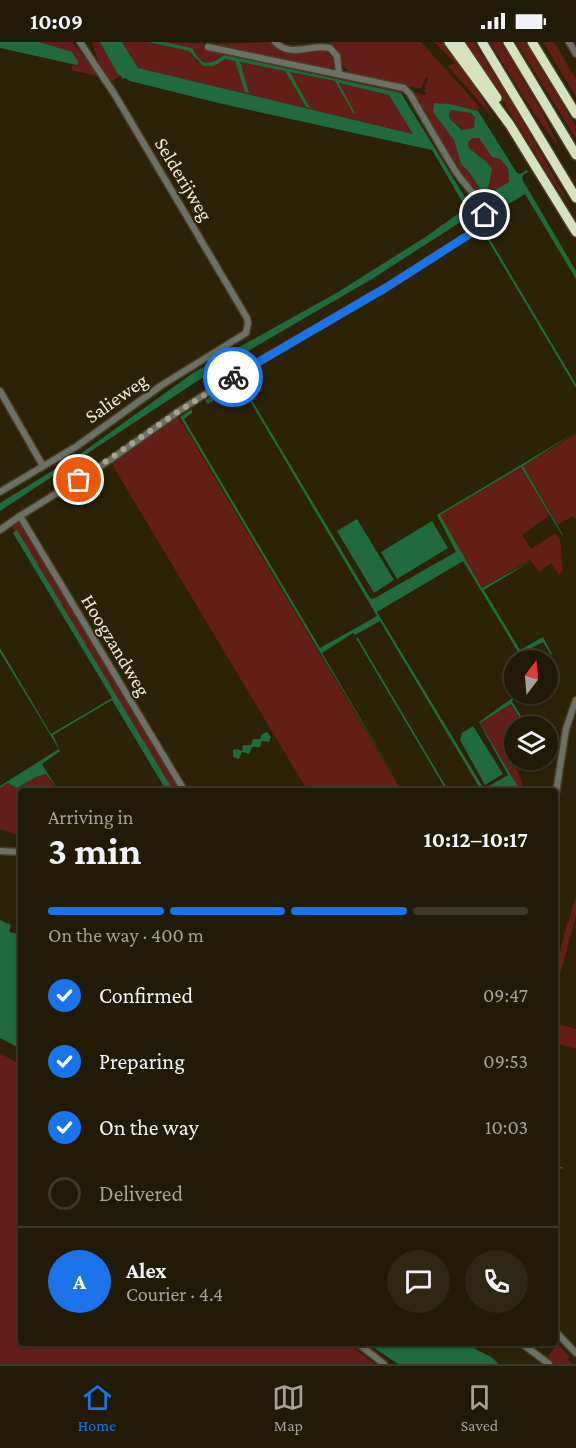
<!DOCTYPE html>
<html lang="en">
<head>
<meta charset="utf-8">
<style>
	:root { --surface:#201a06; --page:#2d2714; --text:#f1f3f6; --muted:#a2a19b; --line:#3d3828; --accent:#1a73e8 }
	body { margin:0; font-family:"Crimson Pro",serif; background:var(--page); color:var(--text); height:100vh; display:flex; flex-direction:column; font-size:22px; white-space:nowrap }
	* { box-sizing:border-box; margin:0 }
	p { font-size:20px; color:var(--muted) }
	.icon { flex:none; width:33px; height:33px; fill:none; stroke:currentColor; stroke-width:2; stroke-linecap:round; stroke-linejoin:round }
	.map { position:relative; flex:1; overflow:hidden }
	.side { position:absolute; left:18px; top:746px; width:540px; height:558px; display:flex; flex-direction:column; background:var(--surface); border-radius:6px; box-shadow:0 2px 4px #0004,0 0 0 2px var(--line) }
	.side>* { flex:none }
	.needle { width:39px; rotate:16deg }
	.buttons { position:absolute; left:504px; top:608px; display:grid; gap:12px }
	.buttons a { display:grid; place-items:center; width:54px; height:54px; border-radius:50%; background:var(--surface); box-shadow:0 2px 4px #0004,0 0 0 2px var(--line); font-size:30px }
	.pin { position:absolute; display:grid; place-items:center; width:51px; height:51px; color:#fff; margin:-26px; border:3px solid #fff; border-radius:50%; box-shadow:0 2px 6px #0007 }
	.courier { position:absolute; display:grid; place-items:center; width:60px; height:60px; margin:-30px; border:4px solid #1a73e8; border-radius:50%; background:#fff; color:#222; box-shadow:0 2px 8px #0007 }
	.headline em { font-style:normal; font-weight:700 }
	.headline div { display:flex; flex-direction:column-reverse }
	.headline { display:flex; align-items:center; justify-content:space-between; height:102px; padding:0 30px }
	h1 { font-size:39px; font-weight:700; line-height:45px }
	.bar { display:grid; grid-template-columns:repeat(4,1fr); gap:9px 6px; align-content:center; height:72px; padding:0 30px }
	.bar i { height:8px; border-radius:4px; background:var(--line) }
	.bar .selected { background:var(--accent) }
	.bar p { grid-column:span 4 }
	.line { display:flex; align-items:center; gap:15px; padding:0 30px; border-top:2px solid var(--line) }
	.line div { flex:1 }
	.round { display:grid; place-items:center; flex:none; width:63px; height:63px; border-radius:32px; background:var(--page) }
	ol { padding:0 30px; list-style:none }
	li { display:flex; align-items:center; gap:18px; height:66px }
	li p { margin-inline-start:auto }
	li .icon { padding:6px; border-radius:50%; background:var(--accent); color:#fff; stroke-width:4 }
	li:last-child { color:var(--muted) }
	li i { width:33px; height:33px; border:3px solid var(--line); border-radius:50% }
	.status { display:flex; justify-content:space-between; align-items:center; height:42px; padding:0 30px; background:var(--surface); direction:ltr }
	.status svg { height:16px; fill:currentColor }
	.tabs { display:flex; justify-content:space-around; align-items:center; height:84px; border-top:2px solid var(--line); background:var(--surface); font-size:16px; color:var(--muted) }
	.tabs a { display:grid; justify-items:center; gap:3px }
	.tabs .selected { color:var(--accent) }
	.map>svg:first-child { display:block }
	.green { fill:#631e19 }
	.water { fill:#206a3e; fill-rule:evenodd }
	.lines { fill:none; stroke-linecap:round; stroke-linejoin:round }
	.stream { stroke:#206a3e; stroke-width:1.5 }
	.minor-casing { stroke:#463e25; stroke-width:9 }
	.highway-casing { stroke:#463e25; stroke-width:12 }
	.minor { stroke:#6d7165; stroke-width:6 }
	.highway { stroke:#d6e0c2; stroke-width:9 }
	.done { stroke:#a9a28f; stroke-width:6; stroke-dasharray:0 10.8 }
	.route { stroke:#1a73e8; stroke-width:8 }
	.labels { text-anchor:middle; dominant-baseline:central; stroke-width:4.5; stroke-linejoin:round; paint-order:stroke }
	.street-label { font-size:20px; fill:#ede7d8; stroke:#2b2208 }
</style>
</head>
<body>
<div class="status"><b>10:09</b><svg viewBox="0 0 49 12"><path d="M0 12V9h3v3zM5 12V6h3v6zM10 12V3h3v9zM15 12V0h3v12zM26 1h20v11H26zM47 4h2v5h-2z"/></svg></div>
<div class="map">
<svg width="576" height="1322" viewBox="0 0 576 1322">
	<rect width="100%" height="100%" fill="#2b2208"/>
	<!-- green -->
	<path class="green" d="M39 0H72L100 35 71 28 73 22Z
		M92 0H100L117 31 121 34 109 40 100 24Z
		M122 0H148L190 9 197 20 214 24 225 16 235 19 245 50 248 51 240 20 285 29 306 65 309 66 290 30 335 39 355 71 339 41 389 53 414 92 138 26Z
		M164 0 216 2 273 0 298 10 316 6 324 8 337 19 336 24 331 28 403 49 401 51 225 13 207 22 199 17 192 6Z
		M330 0H421L480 65 478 69 450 62 434 61 433 70 454 98 461 122 469 130 485 154 488 165 494 171 490 174 461 131 411 50 426 53V51L424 50 428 35H426L421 47 351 32C344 27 334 9 330 0Z
		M434 0H444L467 30 495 78 448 24 455 21Z
		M460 0H474L514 64 576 173 551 137 504 61Z
		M490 0H501L544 73 560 107 532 69Z
		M516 0H525L576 85V97Z
		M543 0H554L576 37V55Z
		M452 68 471 71 476 75 474 87 463 88 449 76V70Z
		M473 96H479L492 114 500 117 508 126 509 140 495 148 488 146 484 118 469 106 468 100Z
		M177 375 180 377 401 748H307L113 424V422Z
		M576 392V477L573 474 558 483 523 424Z
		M521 425 550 473 522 493 531 507 556 491 560 497 563 529 559 533 551 521 539 530 530 518 482 546 440 473Z
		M19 479 180 748H173L17 489 15 490 12 484Z
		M510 662 525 684H514V717H527L525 722 517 720 516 725 523 744 532 748H520L480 681Z
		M46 732 56 748H21V794L0 787V746L8 741 17 746C28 741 34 734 46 732Z
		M576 853V874L555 951V930L567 881 569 879Z
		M555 981 576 987V1007L555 1001Z
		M0 1011 21 1023V1300L348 1301 375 1322H0Z
		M558 1302 569 1314 568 1317 572 1322H555L546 1316Z"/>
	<!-- water -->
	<path class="water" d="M0 0H39L72 10 78 20 77 23 0 6Z
		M100 0H122L138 26 413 92 389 53 339 41 355 71H353L335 39 290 30 310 66 306 65 285 29 240 20 249 51 245 50 235 19 225 17 214 24H203L189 9 148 0H164L192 6C203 25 207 24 225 13L401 51 463 152 470 162 477 164 473 172 372 237 205 334 0 469V461L83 410 193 331 338 250 427 194 466 166 432 108 227 63 130 39 125 36 122 37V35L117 31Z
		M434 61 450 62 478 69 517 131 520 132 527 128 528 130 523 133 522 137 576 229V237L525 152 494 171 488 165 485 154 469 130 461 122 454 98 433 70ZM452 68 471 71 475 75 474 86 462 88 449 76V70ZM473 96H479L492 115 500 117 508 126 509 140 495 148 488 147 492 126 484 118 469 106 468 100Z
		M485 189 576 342V346L483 190Z
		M237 338 241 340 370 556 373 557 456 510 437 473 576 390 523 424 563 493H562L521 425 440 473 482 546 531 519 484 548 520 608 543 595 552 612 551 613 543 600 522 611 525 618H523L463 519 377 570 484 747 508 733 479 680 511 657 524 651 512 659 527 684H525L511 662 480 681 520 748H481L380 579 355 593 353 591 322 611 402 748 180 375 192 367V371L184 377 320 606 377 574 240 342 208 362 205 358Z
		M357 477 394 538 374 551 337 489Z
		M432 479 448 506 397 537 381 510Z
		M17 488 173 748H166L112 658 53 693 60 709 42 722 58 748 46 732C34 734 27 741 17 746L8 741 0 746V744L59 707 0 610V606L51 692 112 656 13 491Z
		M356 596H358L448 748H446Z
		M473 684 503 732 485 743 460 698 462 691Z
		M267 690 271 695 269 700 262 699 260 705H252L249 712 242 710 239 717 233 715V708L237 707 242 709 243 703H251L253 697H260L262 692Z
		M0 878 11 883 9 890 19 892 21 883V1007L0 996Z
		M367 1301H468C477 1311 491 1311 498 1322H398Z"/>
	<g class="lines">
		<!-- stream -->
		<path class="stream" d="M555 1123 562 1126"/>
		<defs>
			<path id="minor" d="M275 0C291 17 312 1 330 6L337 14 339 32
				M569 0 576 12
				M0 349 43 424
				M0 450 77 404 162 343 246 291 248 281 247 276 115 53 80 0
				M0 488 20 474
				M184 748 20 474 110 418 179 369 224 340 387 245 484 183 486 178C483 159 466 145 456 130 440 104 425 78 410 52L404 46 208 5
				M555 757 566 687 576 658
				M0 809 21 810
				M555 1289 576 1311
				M356 1300 384 1322
				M520 1300 549 1322"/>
			<path id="highway" d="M449 0 510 83 576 190
				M459 0 497 56
				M482 0 576 156
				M508 0 576 113
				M532 0 576 72"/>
		</defs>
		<!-- minor casing -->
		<use href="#minor" class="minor-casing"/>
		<!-- highway casing -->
		<use href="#highway" class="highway-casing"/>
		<!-- minor -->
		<use href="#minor" class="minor"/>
		<!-- highway -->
		<use href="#highway" class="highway"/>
	</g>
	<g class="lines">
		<!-- done -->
		<path class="done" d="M79 438 179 369 233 335"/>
		<!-- route -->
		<path class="route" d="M233 335 387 245 484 183 485 173"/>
	</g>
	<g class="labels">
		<!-- street labels -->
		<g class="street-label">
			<text transform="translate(184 137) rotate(59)">Selderijweg</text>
			<text transform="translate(116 356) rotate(-35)">Salieweg</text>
			<text transform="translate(116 603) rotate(59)">Hoogzandweg</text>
		</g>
	</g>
</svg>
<div class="buttons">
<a><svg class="needle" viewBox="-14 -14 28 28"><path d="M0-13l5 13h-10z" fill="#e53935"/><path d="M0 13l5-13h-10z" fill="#a2a19b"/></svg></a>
<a><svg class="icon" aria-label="layers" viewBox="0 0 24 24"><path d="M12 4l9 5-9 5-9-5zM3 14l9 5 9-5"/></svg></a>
</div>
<div class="pin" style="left:79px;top:438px;background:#ea580c"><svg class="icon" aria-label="bag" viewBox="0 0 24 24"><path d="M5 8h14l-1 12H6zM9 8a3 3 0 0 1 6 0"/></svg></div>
<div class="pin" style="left:485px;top:173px;background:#1f2937"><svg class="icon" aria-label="home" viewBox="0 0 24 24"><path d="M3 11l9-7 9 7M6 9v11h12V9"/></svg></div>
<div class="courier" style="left:233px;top:335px"><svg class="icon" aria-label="bike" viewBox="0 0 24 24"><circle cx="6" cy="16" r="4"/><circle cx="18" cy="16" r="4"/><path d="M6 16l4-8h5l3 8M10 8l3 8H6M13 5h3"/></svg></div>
<section class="side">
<div class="headline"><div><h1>3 min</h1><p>Arriving in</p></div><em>10:12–10:17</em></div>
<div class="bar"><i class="selected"></i><i class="selected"></i><i class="selected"></i><i></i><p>On the way · 400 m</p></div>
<ol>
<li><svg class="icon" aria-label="check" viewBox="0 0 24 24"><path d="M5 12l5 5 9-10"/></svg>Confirmed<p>09:47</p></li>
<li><svg class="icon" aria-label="check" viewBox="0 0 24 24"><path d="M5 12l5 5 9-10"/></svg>Preparing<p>09:53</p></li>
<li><svg class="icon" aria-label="check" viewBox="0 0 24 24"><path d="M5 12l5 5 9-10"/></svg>On the way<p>10:03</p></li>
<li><i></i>Delivered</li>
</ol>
<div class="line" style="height:108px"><b class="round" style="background:var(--accent);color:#fff">A</b><div><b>Alex</b><p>Courier · 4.4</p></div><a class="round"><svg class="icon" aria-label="chat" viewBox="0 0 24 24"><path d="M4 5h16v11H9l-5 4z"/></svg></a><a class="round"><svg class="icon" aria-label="phone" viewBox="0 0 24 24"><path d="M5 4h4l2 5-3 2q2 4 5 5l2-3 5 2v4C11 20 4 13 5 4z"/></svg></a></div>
</section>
</div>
<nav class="tabs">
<a class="selected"><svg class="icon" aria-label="home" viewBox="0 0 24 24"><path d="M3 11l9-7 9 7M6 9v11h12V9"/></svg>Home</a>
<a><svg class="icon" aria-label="map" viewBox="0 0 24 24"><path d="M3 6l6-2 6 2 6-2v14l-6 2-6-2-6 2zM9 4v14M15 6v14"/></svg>Map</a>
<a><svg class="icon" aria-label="saved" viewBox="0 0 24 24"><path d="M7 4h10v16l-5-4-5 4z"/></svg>Saved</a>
</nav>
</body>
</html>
